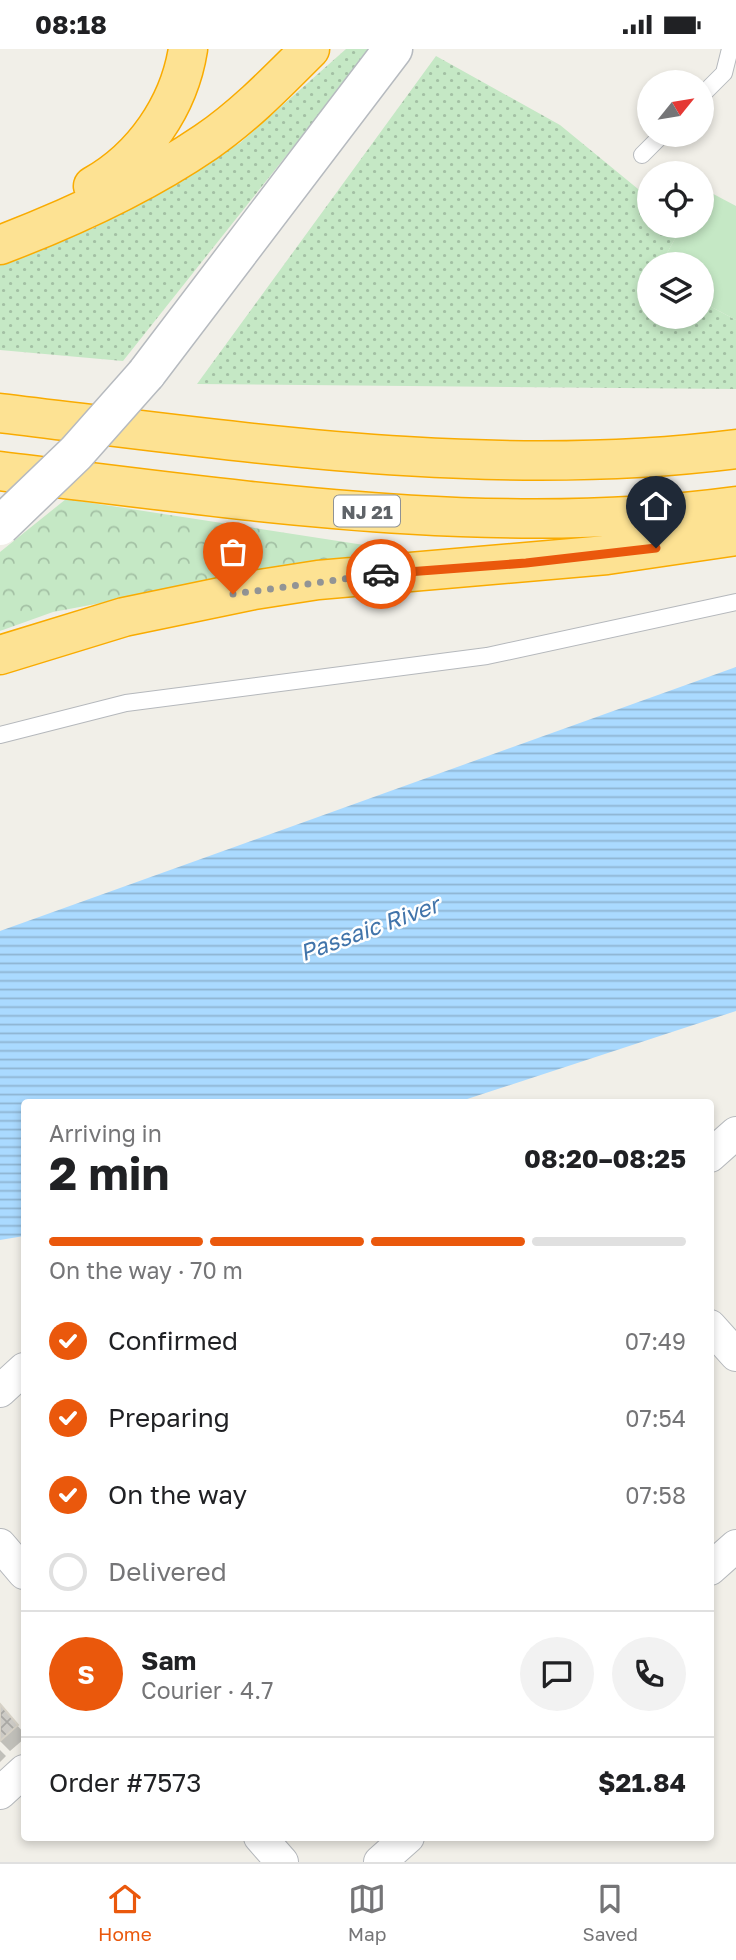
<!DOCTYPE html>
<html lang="en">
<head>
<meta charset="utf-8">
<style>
	:root { --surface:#fff; --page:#f2f2f2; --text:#202124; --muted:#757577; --line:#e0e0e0; --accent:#ea580c }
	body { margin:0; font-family:"Golos Text",sans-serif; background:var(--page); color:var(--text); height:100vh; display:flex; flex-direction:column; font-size:26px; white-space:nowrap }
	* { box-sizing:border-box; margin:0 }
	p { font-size:23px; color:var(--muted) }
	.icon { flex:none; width:38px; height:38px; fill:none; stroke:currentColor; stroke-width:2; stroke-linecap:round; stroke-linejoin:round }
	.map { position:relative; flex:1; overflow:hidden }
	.panel { position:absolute; left:21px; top:1050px; width:693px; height:742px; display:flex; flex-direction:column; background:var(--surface); border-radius:7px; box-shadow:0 4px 10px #0003 }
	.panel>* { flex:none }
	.needle { width:46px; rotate:60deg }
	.controls { position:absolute; left:637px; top:21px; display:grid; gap:14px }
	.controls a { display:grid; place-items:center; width:77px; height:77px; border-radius:50%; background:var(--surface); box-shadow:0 4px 10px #0003; font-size:35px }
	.pin { position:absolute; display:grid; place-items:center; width:60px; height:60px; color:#fff; margin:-72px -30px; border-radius:50% 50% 50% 0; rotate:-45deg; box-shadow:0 0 7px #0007 }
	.pin .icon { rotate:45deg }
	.courier { position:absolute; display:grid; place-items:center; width:70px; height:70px; margin:-35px; border:5px solid #ea580c; border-radius:50%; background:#fff; color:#222; box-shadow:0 2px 9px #0007 }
	.head em { font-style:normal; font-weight:700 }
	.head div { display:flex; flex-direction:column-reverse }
	.head { display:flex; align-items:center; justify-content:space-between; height:119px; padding:0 28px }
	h1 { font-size:46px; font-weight:700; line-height:52px }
	.bar { display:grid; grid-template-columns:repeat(4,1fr); gap:10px 7px; align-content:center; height:84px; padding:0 28px }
	.bar i { height:9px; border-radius:5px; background:var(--line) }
	.bar .current { background:var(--accent) }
	.bar p { grid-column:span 4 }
	.line { display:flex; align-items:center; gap:18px; padding:0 28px; border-top:2px solid var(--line) }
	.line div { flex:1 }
	.round { display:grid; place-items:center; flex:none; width:74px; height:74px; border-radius:37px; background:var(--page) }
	ol { padding:0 28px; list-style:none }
	li { display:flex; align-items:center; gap:21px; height:77px }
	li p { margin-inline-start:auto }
	li .icon { padding:7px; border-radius:50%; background:var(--accent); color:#fff; stroke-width:4 }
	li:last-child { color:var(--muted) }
	li i { width:38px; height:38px; border:4px solid var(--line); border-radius:50% }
	.status { display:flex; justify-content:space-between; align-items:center; height:49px; padding:0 35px; background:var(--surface); direction:ltr }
	.status svg { height:19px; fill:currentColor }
	.menu { display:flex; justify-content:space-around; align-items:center; height:98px; border-top:2px solid var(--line); background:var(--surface); font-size:19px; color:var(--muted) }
	.menu a { display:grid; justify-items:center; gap:4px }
	.menu .current { color:var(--accent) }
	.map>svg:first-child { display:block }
	.grass { fill:url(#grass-dots) }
	.forest { fill:url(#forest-crowns) }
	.green { fill:#c5e8c5 }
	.water { fill:url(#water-rules) }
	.shadow { fill:#0003 }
	.building { fill:url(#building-cross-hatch); stroke:#d6d1c6; stroke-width:2 }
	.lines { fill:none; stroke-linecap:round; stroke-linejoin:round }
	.service-casing { stroke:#b5b8bc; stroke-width:18 }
	.minor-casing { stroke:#b5b8bc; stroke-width:34 }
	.secondary-casing { stroke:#b6babf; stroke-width:41 }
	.motorway-casing { stroke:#f9ab00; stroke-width:41 }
	.service { stroke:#fff; stroke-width:16 }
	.minor { stroke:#fff; stroke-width:32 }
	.secondary { stroke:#fff; stroke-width:38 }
	.motorway { stroke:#fde293; stroke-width:38 }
	.secondary-bridge-casing { stroke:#b6babf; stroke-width:41; stroke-linecap:butt }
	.secondary-bridge { stroke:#fff; stroke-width:38 }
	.done { stroke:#929495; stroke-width:7; stroke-dasharray:0 12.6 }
	.route { stroke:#ea580c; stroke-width:9 }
	.labels { text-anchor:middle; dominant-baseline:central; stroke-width:5; stroke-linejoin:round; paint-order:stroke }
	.shield { fill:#fff; stroke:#8f9295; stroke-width:2 }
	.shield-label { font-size:19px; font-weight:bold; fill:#5f6368 }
	.water-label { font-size:23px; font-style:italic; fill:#4174aa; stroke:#fff }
</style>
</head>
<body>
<div class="status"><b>08:18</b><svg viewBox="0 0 49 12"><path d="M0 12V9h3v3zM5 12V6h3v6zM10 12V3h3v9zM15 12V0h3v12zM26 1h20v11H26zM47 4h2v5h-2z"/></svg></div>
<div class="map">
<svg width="736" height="1813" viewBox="0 0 736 1813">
	<defs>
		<pattern id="grass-dots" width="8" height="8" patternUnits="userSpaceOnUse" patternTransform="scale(1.75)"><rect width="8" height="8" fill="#c5e8c5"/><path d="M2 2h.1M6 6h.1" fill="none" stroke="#a3c0a4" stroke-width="1.8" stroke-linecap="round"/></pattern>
		<pattern id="forest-crowns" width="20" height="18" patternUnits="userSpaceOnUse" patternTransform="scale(1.75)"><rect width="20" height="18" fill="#c5e8c5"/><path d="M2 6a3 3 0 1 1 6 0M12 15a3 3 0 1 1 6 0" fill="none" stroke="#a3c0a4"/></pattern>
		<pattern id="water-rules" width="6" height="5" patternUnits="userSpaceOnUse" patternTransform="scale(1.75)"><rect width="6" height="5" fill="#aadaff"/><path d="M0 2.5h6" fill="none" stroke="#8eb4d2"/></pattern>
		<pattern id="building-cross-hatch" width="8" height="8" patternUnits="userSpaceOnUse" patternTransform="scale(1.75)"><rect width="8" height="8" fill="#cccac5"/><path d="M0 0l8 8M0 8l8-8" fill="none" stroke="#a9a8a4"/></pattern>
	</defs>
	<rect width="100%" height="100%" fill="#f1efe8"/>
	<!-- grass -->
	<path class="grass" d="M346 0H371L123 312 0 301V213L94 179 240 94Z
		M436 7 560 76 649 149V177H682L661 215H649V268H702V253L736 271V340L197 335Z"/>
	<!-- forest -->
	<path class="forest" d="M66 450 390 500 53 563 0 582V503Z"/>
	<!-- green -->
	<path class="green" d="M702 139 736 157V271L702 253V215H661L682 177H702Z"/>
	<!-- water -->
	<path class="water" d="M736 618V962L458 1053 24 1054V1187L0 1191V882Z"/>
	<!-- shadow -->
	<path class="shadow" d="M0 1657 24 1684V1690L10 1702 0 1692Z
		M0 1701 6 1707 0 1713Z"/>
	<!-- building -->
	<path class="building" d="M0 1655 18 1676 0 1692Z"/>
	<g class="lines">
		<defs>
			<path id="service" d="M702 46 724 24 730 0
				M642 106 662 86
				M0 686 126 654 487 607 736 553"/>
			<path id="minor" d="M710 1107 736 1084
				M710 1277 736 1306
				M0 1342 24 1320
				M0 1496 24 1524
				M710 1520 736 1497
				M0 1744 24 1722
				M260 1788 282 1813
				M380 1813 408 1788"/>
			<path id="secondary" d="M146 325 393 0"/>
			<path id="motorway" d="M93 137C143 109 179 57 188 0
				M0 196C71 169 143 136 206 93 244 67 277 33 310 0
				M0 364C244 393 491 431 736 400
				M0 422C243 451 491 490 736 457
				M0 606 124 568 254 541 318 531 607 506 736 487"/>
		</defs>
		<!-- service casing -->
		<use href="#service" class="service-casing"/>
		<!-- minor casing -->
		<use href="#minor" class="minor-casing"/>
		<!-- secondary casing -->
		<use href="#secondary" class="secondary-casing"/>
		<!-- motorway casing -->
		<use href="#motorway" class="motorway-casing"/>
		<!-- service -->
		<use href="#service" class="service"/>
		<!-- minor -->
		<use href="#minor" class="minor"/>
		<!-- secondary -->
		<use href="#secondary" class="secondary"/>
		<!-- motorway -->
		<use href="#motorway" class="motorway"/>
		<defs>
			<path id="secondary-bridge" d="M0 477 76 404 146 325"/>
		</defs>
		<!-- secondary-bridge casing -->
		<use href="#secondary-bridge" class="secondary-bridge-casing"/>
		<!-- secondary-bridge -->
		<use href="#secondary-bridge" class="secondary-bridge"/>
	</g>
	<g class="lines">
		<!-- done -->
		<path class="done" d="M233 545 381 525"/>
		<!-- route -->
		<path class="route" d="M381 525 526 514 656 499"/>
	</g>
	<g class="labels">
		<!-- shield labels -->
		<rect class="shield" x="334" y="446.5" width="66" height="31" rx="5"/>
		<g class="shield-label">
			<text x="367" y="462">NJ 21</text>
		</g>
		<!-- water labels -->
		<g class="water-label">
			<text transform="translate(369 879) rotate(-20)">Passaic River</text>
		</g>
	</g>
</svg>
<div class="controls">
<a><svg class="needle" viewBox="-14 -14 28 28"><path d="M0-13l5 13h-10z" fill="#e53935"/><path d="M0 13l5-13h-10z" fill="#757577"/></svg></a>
<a><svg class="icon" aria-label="locate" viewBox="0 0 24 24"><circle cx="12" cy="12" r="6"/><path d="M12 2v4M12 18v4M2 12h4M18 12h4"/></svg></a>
<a><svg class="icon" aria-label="layers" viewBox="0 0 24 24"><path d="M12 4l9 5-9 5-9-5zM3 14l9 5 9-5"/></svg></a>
</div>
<div class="pin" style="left:233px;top:545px;background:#ea580c"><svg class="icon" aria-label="bag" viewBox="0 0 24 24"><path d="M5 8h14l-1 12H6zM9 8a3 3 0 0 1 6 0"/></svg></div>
<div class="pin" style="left:656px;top:499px;background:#1f2937"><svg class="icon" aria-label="home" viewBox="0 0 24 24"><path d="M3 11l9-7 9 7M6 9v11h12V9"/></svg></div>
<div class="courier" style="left:381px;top:525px"><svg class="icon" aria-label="car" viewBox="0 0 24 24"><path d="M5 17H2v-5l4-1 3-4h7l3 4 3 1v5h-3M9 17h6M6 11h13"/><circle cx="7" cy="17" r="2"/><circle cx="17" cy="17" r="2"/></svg></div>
<section class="panel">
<div class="head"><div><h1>2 min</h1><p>Arriving in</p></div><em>08:20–08:25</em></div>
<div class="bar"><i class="current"></i><i class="current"></i><i class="current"></i><i></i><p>On the way · 70 m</p></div>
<ol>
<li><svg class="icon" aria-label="check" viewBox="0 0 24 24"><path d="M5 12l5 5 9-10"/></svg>Confirmed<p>07:49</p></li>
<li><svg class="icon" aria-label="check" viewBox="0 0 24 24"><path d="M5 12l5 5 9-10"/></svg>Preparing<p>07:54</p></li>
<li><svg class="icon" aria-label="check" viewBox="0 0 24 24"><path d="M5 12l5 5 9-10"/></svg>On the way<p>07:58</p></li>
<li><i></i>Delivered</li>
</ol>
<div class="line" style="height:126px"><b class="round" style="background:var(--accent);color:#fff">S</b><div><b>Sam</b><p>Courier · 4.7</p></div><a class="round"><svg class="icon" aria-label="chat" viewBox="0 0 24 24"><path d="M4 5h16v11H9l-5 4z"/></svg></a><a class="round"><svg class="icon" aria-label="phone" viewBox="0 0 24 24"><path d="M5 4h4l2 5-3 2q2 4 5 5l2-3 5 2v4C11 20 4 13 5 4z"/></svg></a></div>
<div class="line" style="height:91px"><div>Order #7573</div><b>$21.84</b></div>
</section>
</div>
<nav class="menu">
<a class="current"><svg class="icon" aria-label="home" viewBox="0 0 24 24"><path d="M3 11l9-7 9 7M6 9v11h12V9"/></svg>Home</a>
<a><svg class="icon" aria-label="map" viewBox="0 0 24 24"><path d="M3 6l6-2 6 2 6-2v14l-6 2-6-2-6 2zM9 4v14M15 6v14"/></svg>Map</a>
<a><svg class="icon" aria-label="saved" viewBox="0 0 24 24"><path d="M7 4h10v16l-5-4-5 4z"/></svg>Saved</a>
</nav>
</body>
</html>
